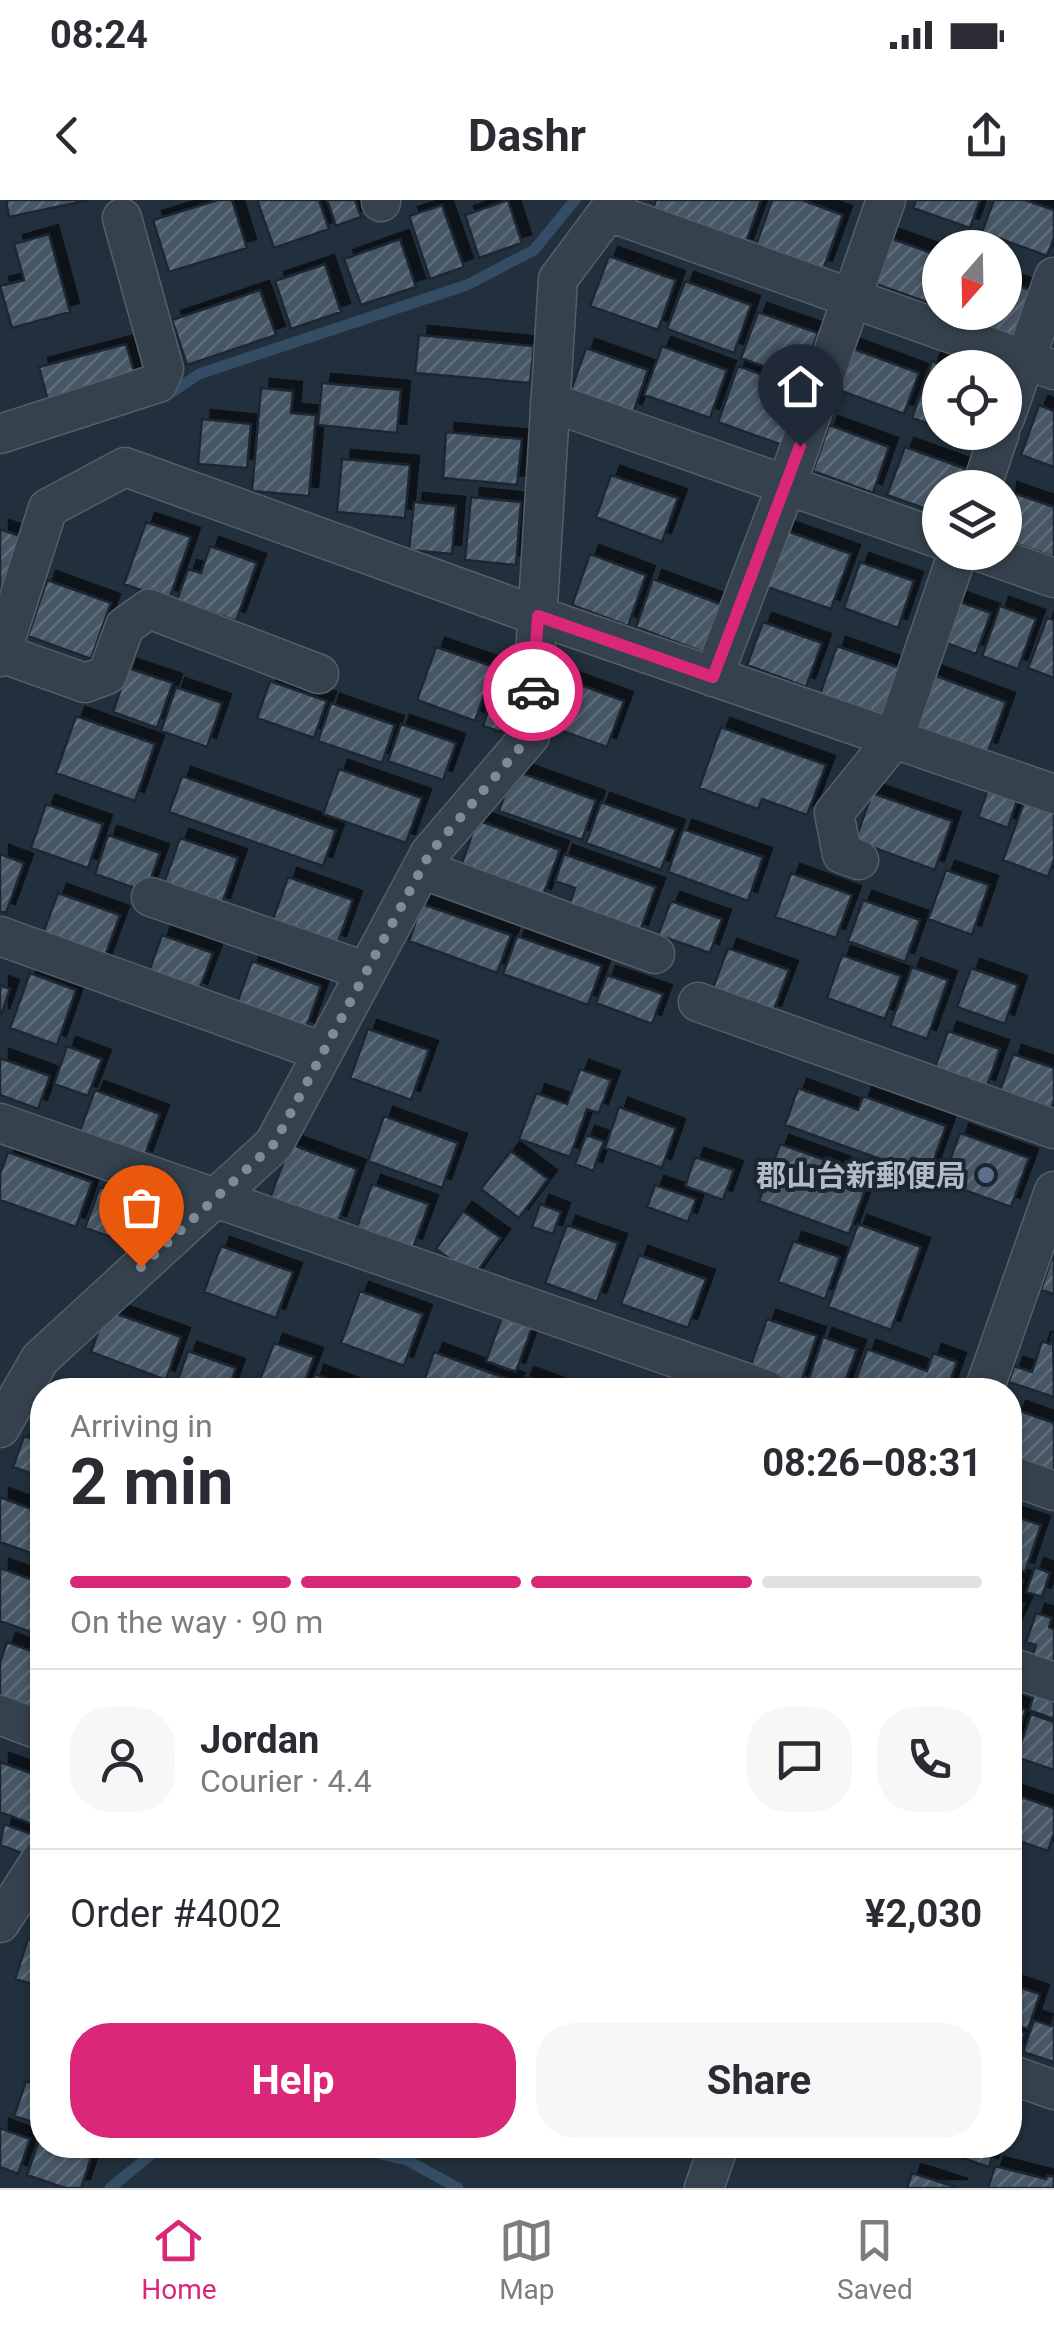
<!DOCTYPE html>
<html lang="en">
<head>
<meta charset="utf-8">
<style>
	:root { --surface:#fff; --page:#f7f7f7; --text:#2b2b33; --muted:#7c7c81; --line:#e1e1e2; --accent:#db2777 }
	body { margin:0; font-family:Roboto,"Noto Sans JP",sans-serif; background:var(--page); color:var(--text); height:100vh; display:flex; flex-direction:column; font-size:38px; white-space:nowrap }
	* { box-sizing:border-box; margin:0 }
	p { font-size:32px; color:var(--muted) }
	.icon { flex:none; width:55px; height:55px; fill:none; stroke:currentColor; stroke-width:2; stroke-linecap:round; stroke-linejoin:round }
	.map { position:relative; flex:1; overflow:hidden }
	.details { position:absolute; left:30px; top:1178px; width:992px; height:780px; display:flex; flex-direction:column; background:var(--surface); border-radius:40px; box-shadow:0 2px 8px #0004 }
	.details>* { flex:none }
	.needle { width:65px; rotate:200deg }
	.controls { position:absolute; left:922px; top:30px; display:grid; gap:20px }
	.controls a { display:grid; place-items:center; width:100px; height:100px; border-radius:50%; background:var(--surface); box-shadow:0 2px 8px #0004; font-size:50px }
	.pin { position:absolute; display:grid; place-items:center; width:85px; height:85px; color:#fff; margin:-102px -42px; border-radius:50% 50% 50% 0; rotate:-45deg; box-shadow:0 0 10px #0007 }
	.pin .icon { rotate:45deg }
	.courier { position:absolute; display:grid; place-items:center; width:100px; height:100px; margin:-50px; border:8px solid #db2777; border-radius:50%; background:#fff; color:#222; box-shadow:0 2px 12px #0007 }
	.headline em { font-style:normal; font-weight:700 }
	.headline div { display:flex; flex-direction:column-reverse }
	.headline { display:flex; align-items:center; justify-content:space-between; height:170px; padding:0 40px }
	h1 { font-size:65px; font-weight:700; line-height:75px }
	.bar { display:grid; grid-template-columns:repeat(4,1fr); gap:15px 10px; align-content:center; height:120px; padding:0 40px }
	.bar i { height:12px; border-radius:8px; background:var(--line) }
	.bar .active { background:var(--accent) }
	.bar p { grid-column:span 4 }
	.line { display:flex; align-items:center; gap:25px; padding:0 40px; border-top:2px solid var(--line) }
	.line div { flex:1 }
	.round { display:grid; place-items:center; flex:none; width:105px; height:105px; border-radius:40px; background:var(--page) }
	.cta { display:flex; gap:20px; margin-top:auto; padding:20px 40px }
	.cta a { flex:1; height:115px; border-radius:40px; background:var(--accent); color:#fff; font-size:40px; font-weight:700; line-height:115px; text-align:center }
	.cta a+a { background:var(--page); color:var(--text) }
	.status { display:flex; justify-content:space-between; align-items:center; height:70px; padding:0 50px; background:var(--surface); direction:ltr }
	.status svg { height:28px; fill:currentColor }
	header { display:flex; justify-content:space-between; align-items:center; height:130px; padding:0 40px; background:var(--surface); font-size:45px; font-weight:700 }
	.menu { display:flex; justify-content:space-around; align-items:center; height:140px; border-top:2px solid var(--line); background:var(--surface); font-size:28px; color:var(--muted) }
	.menu a { display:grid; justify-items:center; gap:5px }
	.menu .active { color:var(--accent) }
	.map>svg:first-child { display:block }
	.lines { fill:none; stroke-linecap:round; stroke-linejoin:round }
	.stream { stroke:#344d64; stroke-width:11 }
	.building { fill:url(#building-hatch); stroke:#1d2833; stroke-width:2.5; filter:url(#shadow) }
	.minor-casing { stroke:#545f6a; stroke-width:41 }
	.minor { stroke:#35414c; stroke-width:38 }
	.done { stroke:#7f8b97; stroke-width:10; stroke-dasharray:0 18 }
	.route { stroke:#db2777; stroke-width:12 }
	.service-dot { fill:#5c6f8a; stroke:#1b2631; stroke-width:4 }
	.labels { text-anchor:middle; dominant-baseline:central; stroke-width:8; stroke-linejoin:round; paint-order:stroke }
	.poi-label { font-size:30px; font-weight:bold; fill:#b1bcc8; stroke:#1b2631; text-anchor:end }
</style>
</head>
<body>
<div class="status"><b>08:24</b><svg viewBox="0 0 49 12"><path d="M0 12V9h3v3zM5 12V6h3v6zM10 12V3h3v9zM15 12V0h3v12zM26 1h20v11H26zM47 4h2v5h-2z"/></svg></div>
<header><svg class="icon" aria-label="back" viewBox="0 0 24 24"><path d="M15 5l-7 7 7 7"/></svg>Dashr<svg class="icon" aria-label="share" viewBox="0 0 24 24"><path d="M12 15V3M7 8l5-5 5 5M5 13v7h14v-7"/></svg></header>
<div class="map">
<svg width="1054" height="1988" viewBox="0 0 1054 1988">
	<defs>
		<pattern id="building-hatch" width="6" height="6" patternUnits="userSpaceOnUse" patternTransform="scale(2.5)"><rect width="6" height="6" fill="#475765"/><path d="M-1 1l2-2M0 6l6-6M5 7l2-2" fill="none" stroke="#5f6d7a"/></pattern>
		<filter id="shadow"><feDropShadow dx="9" dy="-9" stdDeviation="0" flood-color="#0009"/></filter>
	</defs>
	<rect width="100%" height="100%" fill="#21303c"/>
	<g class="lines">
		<!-- stream -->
		<path class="stream" d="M166 196 199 174 467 85 534 50 575 0
			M340 1945 407 1960 458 1988
			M110 1988 163 1945"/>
	</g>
	<!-- building -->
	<path class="building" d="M6 0H89L9 17Z
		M218 0H232L247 48 169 72 153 20Z
		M257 0H319L329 29 274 48Z
		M327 0H355L361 17 336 26Z
		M508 0 522 43 479 58 465 15Z
		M656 0H761L744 48 651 14Z
		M772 0H802L843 15 823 70 756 45Z
		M916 0H980L970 28 913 8Z
		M994 0H1025L1054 10V38L1047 56 982 32Z
		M442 5 464 67 430 79 409 16Z
		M49 34 70 112 12 128 0 86 24 80 14 44Z
		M890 38 940 56V82L932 104 873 83Z
		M400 39 416 87 361 105 344 59Z
		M609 56 676 80 658 130 590 106Z
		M325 64 341 112 291 129 275 81Z
		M685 81 751 105 734 153 667 129Z
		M1005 81 1035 92 1017 143 942 112H1005Z
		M260 90 276 135 187 165 172 120Z
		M758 112 818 133 800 180 741 158Z
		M419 135 534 146 530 183 415 173Z
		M126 144 136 178 48 201 39 167Z
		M662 146 727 170 710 218 644 195Z
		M586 148 648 170 633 213 571 190Z
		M851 148 919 173 904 214 836 189Z
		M932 161 950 168H940V228L912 218Z
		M738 166 786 183 779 202 798 209 785 246 718 222Z
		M322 183 401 190 397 233 318 225Z
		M261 188 293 191 291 213 316 215 309 296 252 291Z
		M1039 205 1054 211V267L1021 255Z
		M202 219 251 224 247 268 198 264Z
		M829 225 889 247 873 293 813 271Z
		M446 232 522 239 517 285 443 278Z
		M905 247 969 270 962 288H940V314L887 295Z
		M342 259 410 265 405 318 337 312Z
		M611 275 678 298 662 342 596 317Z
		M1008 291 1054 307V357L1005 340Z
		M471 297 521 302 516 365 465 360Z
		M414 302 456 306 452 354 409 350Z
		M146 322 191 337 169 400 124 384Z
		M0 329 31 340 0 403Z
		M784 330 851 354 831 409 764 386Z
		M210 346 257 363 236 421 177 400 188 369 201 373Z
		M590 354 646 375 628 426 572 405Z
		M860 362 914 381 898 428 844 408Z
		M653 379 723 405 705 453 636 427Z
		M47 380 111 403 91 459 28 436Z
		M952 399 991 413 976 454 938 440Z
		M1000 406 1036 419 1018 469 982 456Z
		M1047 418 1054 420V478L1028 468Z
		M763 422 822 443 806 487 747 465Z
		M837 446 900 468 882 517 820 494Z
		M436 447 494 467 475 521 417 500Z
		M128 468 173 483 157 528 113 512Z
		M931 474 1006 502 988 552 913 526Z
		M559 477 624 501 607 547 543 524Z
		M270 481 327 501 314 538 257 518Z
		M176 487 222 503 207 547 161 531Z
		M494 494 513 500 501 532 483 526Z
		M331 503 395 525 382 563 318 541Z
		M76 516 155 544 135 601 56 573Z
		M401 524 456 543 443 580 388 561Z
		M721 527 826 565 807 615 762 599 758 609 699 588Z
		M339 569 422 598 406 643 323 614Z
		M513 570 596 600 582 640 499 611Z
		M182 576 336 630 323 666 169 612Z
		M988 589 1017 600 1008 628 978 617Z
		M872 593 952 621 935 670 855 641Z
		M1026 597 1054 607V660L1048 677 1003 660Z
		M601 602 676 629 661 670 586 643Z
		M46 604 103 624 88 668 31 648Z
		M477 620 560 650 542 698 460 669Z
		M683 629 763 657 748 701 668 672Z
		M108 635 160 653 146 692 95 674Z
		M180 638 238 658 221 707 163 686Z
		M0 654 24 663 6 713 0 711Z
		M564 654 656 687 639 734 568 708 575 688 555 681Z
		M946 670 989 685 972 735 928 719Z
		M791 673 852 695 836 738 775 717Z
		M288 677 353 700 337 745 272 722Z
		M58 693 120 715 102 764 40 741Z
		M863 700 920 720 905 762 848 741Z
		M671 701 722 719 710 753 658 735Z
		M422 704 511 735 497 773 409 741Z
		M162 735 213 753 198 793 148 774Z
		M517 736 602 766 588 805 503 774Z
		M728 748 789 770 772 815 711 793Z
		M842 755 901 776 885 819 827 798Z
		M252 761 321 786 305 831 236 806Z
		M912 767 948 780 927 839 890 826Z
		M971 768 1018 785 1005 824 957 807Z
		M30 773 76 790 57 845 10 828Z
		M607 775 663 794 652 824 596 803Z
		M0 785 10 789 0 818Z
		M368 829 429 850 411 900 350 878Z
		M948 831 1000 849 986 889 934 870Z
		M67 846 102 859 88 896 54 884Z
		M1013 854 1054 868V901L1050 913 999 894Z
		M0 858 50 876 38 909 0 895Z
		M580 869 611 880 599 913 587 909 570 957 519 939 536 893 567 904Z
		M798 888 858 910 863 896 946 926 928 976 785 925Z
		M95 890 160 914 143 960 78 936Z
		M619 907 676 928 662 968 605 948Z
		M384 916 458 943 442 988 368 961Z
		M960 933 1029 958 1011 1007 942 982Z
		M586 935 604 941 593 971 575 964Z
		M290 944 357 969 337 1025 269 1001Z
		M780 944 870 976 849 1034 759 1001Z
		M511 951 548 979 519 1018 481 989Z
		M8 952 92 982 76 1027 0 1000V974Z
		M695 957 734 970 723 1000 685 986Z
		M372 984 429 1004 413 1048 357 1027Z
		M655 985 696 999 688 1022 647 1007Z
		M100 987 163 1009 148 1050 85 1028Z
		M540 1004 561 1012 553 1034 532 1027Z
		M463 1011 501 1038 474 1076 436 1049Z
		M858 1024 921 1047 891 1130 828 1107Z
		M567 1025 618 1043 597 1102 545 1083Z
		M793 1041 840 1057 825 1099 778 1082Z
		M221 1046 293 1072 276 1118 204 1092Z
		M1054 1052V1094L1041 1090Z
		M639 1055 706 1079 688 1128 621 1104Z
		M360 1091 423 1114 404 1166 341 1143Z
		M106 1110 181 1137 166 1180 91 1152Z
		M503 1114 533 1125 516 1172 486 1161Z
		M767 1119 817 1136 800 1185 750 1167Z
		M1053 1133 1054 1197 1009 1182 1014 1166 1032 1172 1042 1141 1050 1144Z
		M823 1137 857 1149 842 1190 806 1187Z
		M274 1143 314 1157 302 1190H256Z
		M867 1149 927 1171 933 1153 957 1162 947 1190H852Z
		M188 1151 236 1168 228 1190 175 1188Z
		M434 1152 516 1182 513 1190H421Z
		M315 1174 358 1190H310Z
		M525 1176 563 1190H520Z
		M1017 1210 1054 1223V1273L1010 1257V1229Z
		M24 1236 42 1242V1277L13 1267Z
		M0 1297 42 1313V1357L0 1342Z
		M1010 1315 1041 1325 1025 1372 1010 1367Z
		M1035 1367 1050 1373 1042 1397 1026 1392Z
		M0 1368 42 1383V1436L0 1421Z
		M1010 1376 1023 1380 1016 1401 1024 1404 1010 1434Z
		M1036 1413 1052 1418 1049 1427 1054 1429V1467L1031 1459 1036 1445 1026 1442Z
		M7 1442 42 1455V1512L0 1496V1462Z
		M1036 1488 1054 1494V1519L1029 1510Z
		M1010 1504 1026 1510 1011 1554H1010Z
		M1031 1514 1054 1522V1570L1016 1557Z
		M0 1562 42 1577V1628L0 1612Z
		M1010 1593 1054 1608V1633L1048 1651 1010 1638Z
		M4 1624 37 1636 30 1656 0 1645Z
		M28 1739 42 1744V1787L15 1779Z
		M1010 1784 1040 1794 1028 1829 1010 1823Z
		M1054 1816V1862L1023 1852 1034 1820 1051 1826Z
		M1010 1828 1025 1833 1019 1853 1010 1850Z
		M26 1881 42 1886V1925L14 1916Z
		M0 1928 30 1939 18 1974 0 1967Z
		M39 1940 42 1945H54L91 1958 81 1988H65L27 1975Z
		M90 1945H134L130 1959Z
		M923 1945H996L989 1967Z
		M995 1966 1046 1979 1047 1975 1054 1977V1988H988Z
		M912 1973 959 1988H907Z"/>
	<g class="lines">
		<defs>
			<path id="minor" d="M381 0V2
				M609 12 1054 170
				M550 202 940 339
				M1005 218 1054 77
				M0 234 158 183 164 169 122 18
				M981 288 1000 232
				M980 352 1054 378
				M1 453 85 483 107 475 125 426 149 409 319 474
				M0 457 48 308 125 267 538 416 1054 594
				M713 477 787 284 886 0
				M859 660 842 654 834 613 894 539 958 352
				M421 669 655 754
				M151 697 365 771
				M0 736 323 852
				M698 802 1054 929
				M0 923 767 1190
				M984 1190 1054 991
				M0 1228 40 1159 274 944 430 653 530 536 558 79 617 0
				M1010 1275 1054 1291
				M1010 1467 1054 1482
				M0 1515 42 1531
				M0 1723 42 1658
				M1010 1874 1054 1890
				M704 1988 719 1945"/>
		</defs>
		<!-- minor casing -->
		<use href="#minor" class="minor-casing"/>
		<!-- minor -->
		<use href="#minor" class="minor"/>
	</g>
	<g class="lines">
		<!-- done -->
		<path class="done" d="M141 1067 274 944 430 653 530 536 533 491"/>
		<!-- route -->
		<path class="route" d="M533 491 538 416 713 477 800 246"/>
	</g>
	<!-- markers -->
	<circle class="service-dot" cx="986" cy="975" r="10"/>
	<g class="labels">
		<!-- poi labels -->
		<g class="poi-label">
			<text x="966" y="975">郡山台新郵便局</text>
		</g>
	</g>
</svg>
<div class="controls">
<a><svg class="needle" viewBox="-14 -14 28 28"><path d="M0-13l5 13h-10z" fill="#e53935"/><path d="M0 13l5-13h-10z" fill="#7c7c81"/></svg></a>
<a><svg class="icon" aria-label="locate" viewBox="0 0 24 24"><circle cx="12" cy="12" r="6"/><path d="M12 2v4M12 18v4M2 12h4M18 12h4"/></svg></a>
<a><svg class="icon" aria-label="layers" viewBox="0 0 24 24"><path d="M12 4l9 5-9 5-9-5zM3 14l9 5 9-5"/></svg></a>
</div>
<div class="pin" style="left:141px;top:1067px;background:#ea580c"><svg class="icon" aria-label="bag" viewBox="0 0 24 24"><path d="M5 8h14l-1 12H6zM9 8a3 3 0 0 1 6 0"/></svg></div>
<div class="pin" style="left:800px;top:246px;background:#1f2937"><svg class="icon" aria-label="home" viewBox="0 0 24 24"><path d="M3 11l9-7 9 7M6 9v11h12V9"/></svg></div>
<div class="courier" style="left:533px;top:491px"><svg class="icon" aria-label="car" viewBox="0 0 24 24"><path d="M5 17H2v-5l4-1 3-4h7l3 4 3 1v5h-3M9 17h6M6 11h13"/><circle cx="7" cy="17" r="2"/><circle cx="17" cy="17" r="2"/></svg></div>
<section class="details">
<div class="headline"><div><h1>2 min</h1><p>Arriving in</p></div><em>08:26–08:31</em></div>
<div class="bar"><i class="active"></i><i class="active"></i><i class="active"></i><i></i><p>On the way · 90 m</p></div>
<div class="line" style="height:180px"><a class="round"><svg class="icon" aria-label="person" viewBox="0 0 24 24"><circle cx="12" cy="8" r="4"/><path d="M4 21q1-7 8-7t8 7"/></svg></a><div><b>Jordan</b><p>Courier · 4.4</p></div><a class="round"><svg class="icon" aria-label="chat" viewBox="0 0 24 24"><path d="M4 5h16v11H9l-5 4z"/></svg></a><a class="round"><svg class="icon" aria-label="phone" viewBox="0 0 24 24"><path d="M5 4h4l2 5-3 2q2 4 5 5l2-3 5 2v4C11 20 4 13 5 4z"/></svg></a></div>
<div class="line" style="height:130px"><div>Order #4002</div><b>¥2,030</b></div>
<div class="cta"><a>Help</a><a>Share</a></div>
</section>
</div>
<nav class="menu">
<a class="active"><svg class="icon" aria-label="home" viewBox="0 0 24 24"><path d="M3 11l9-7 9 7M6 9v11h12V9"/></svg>Home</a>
<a><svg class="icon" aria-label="map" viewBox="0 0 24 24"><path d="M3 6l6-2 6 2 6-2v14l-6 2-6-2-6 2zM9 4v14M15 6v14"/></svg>Map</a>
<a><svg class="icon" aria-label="saved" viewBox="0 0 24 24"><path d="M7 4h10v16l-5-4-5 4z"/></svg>Saved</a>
</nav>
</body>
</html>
